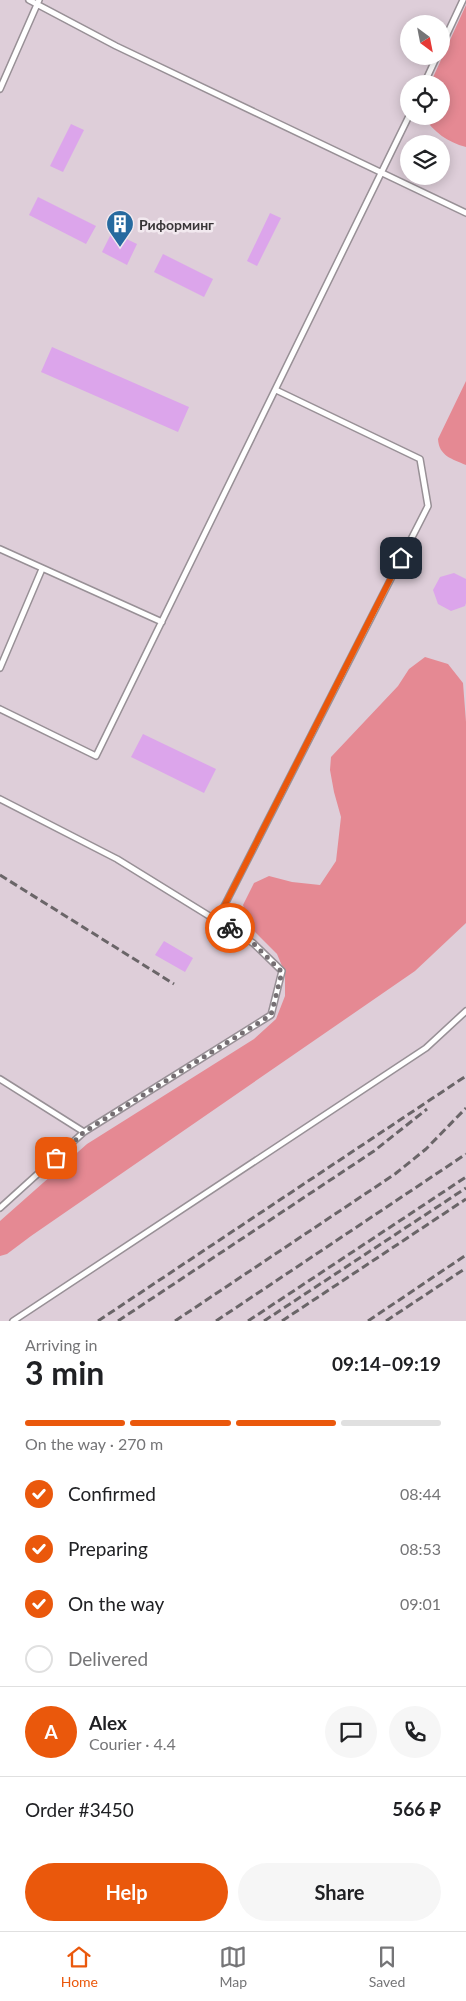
<!DOCTYPE html>
<html lang="en">
<head>
<meta charset="utf-8">
<style>
	:root { --surface:#fff; --page:#f6f6f6; --text:#202124; --muted:#757577; --line:#e0e0e0; --accent:#ea580c }
	body { margin:0; font-family:Lato,sans-serif; background:var(--page); color:var(--text); height:100vh; display:flex; flex-direction:column; font-size:19px; white-space:nowrap }
	* { box-sizing:border-box; margin:0 }
	p { font-size:16px; color:var(--muted) }
	.icon { flex:none; width:28px; height:28px; fill:none; stroke:currentColor; stroke-width:2; stroke-linecap:round; stroke-linejoin:round }
	.map { position:relative; height:1321px; overflow:hidden }
	.side { display:flex; flex-direction:column; background:var(--surface); flex:1 }
	.side>* { flex:none }
	.needle { width:32px; rotate:148deg }
	.fabs { position:absolute; left:400px; top:15px; display:grid; gap:10px }
	.fabs a { display:grid; place-items:center; width:50px; height:50px; border-radius:50%; background:var(--surface); box-shadow:0 2px 12px #0003; font-size:25px }
	.pin { position:absolute; display:grid; place-items:center; width:42px; height:42px; color:#fff; margin:-21px; border-radius:10px; box-shadow:0 2px 8px #0006 }
	.courier { position:absolute; display:grid; place-items:center; width:50px; height:50px; margin:-25px; border:4px solid #ea580c; border-radius:50%; background:#fff; color:#222; box-shadow:0 1px 6px #0007 }
	.overview em { font-style:normal; font-weight:700 }
	.overview div { display:flex; flex-direction:column-reverse }
	.overview { display:flex; align-items:center; justify-content:space-between; height:85px; padding:0 25px }
	h1 { font-size:32px; font-weight:700; line-height:38px }
	.bar { display:grid; grid-template-columns:repeat(4,1fr); gap:8px 5px; align-content:center; height:60px; padding:0 25px }
	.bar i { height:6px; border-radius:4px; background:var(--line) }
	.bar .on { background:var(--accent) }
	.bar p { grid-column:span 4 }
	.line { display:flex; align-items:center; gap:12px; padding:0 25px; border-top:1px solid var(--line) }
	.line div { flex:1 }
	.round { display:grid; place-items:center; flex:none; width:52px; height:52px; border-radius:26px; background:var(--page) }
	ol { padding:0 25px; list-style:none }
	li { display:flex; align-items:center; gap:15px; height:55px }
	li p { margin-inline-start:auto }
	li .icon { padding:5px; border-radius:50%; background:var(--accent); color:#fff; stroke-width:4 }
	li:last-child { color:var(--muted) }
	li i { width:28px; height:28px; border:2px solid var(--line); border-radius:50% }
	.primary-button { display:flex; gap:10px; margin-top:auto; padding:10px 25px }
	.primary-button a { flex:1; height:58px; border-radius:30px; background:var(--accent); color:#fff; font-size:20px; font-weight:700; line-height:58px; text-align:center }
	.primary-button a+a { background:var(--page); color:var(--text) }
	.tabs { display:flex; justify-content:space-around; align-items:center; height:70px; border-top:1px solid var(--line); background:var(--surface); font-size:14px; color:var(--muted) }
	.tabs a { display:grid; justify-items:center; gap:2px }
	.tabs .on { color:var(--accent) }
	.map>svg:first-child { display:block }
	.built { fill:#deced9; fill-rule:evenodd }
	.forest { fill:#e58993 }
	.building { fill:#dca5eb }
	.lines { fill:none; stroke-linecap:round; stroke-linejoin:round }
	.lane-casing { stroke:#989096; stroke-width:8 }
	.lane { stroke:#fff; stroke-width:5 }
	.rail { stroke:#6a6568; stroke-width:3; stroke-dasharray:8 4; stroke-linecap:butt }
	.done { stroke:#756f73; stroke-width:5; stroke-dasharray:0 9 }
	.route { stroke:#ea580c; stroke-width:6 }
	.labels { text-anchor:middle; dominant-baseline:central; stroke-width:5; stroke-linejoin:round; paint-order:stroke }
	.poi-label { font-size:14px; font-weight:bold; fill:#383537; stroke:#f2e9ef; text-anchor:start }
</style>
</head>
<body>
<div class="map">
<svg width="466" height="1321" viewBox="0 0 466 1321">
	<rect width="100%" height="100%" fill="#e5dce2"/>
	<!-- built -->
	<path class="built" d="M0 0H466V1321H0ZM409 24H441V56H409ZM409 84H441V116H409ZM409 144H441V176H409Z"/>
	<!-- forest -->
	<path class="forest" d="M466 5V147C447 142 434 132 423 116H441V84H430Z
		M466 381V465C452 459 439 456 438 439Z
		M425 657 448 664 463 683 466 722V923L415 971 31 1236 7 1254 0 1256V1221L87 1144 254 1039 276 1019 285 996V973L277 954 251 928 243 905 254 883 269 876 292 882 320 885 336 861 341 817 334 792 330 770 331 757 398 686 409 669Z"/>
	<!-- building -->
	<path class="building" d="M71 124 84 130 63 172 50 166Z
		M38 197 96 226 86 244 29 215Z
		M270 213 281 218 257 266 247 261Z
		M112 232 137 244 127 265 102 252Z
		M163 254 213 279 204 297 154 272Z
		M52 347 189 407 178 432 41 372Z
		M454 573 466 579V603L465 606 451 611 438 604 433 590 440 577Z
		M143 734 216 769 204 793 131 757Z
		M164 941 193 958 185 972 155 955Z"/>
	<g class="lines">
		<defs>
			<path id="lane" d="M29 0 116 46 466 213
				M441 47 463 0
				M424 84 437 56
				M0 89 39 0
				M0 549 162 622
				M0 668 42 569
				M0 709 96 756 409 116
				M0 799 117 859 253 943 282 971 271 1015 84 1132 0 1208
				M217 920 428 506 420 459 276 390
				M0 1079 84 1132
				M13 1321 426 1048 466 1011"/>
		</defs>
		<!-- lane casing -->
		<use href="#lane" class="lane-casing"/>
		<!-- lane -->
		<use href="#lane" class="lane"/>
		<!-- rail -->
		<path class="rail" d="M0 875 174 984
			M98 1321 466 1076
			M118 1321 374 1151 427 1109
			M175 1321 395 1174 426 1149 466 1108
			M216 1321 466 1154
			M248 1321 466 1177
			M264 1321 466 1188
			M282 1321 466 1199
			M368 1321 466 1255
			M386 1321 466 1268"/>
	</g>
	<g class="lines">
		<!-- done -->
		<path class="done" d="M56 1158 84 1132 271 1015 282 972 253 943 230 928"/>
		<!-- route -->
		<path class="route" d="M230 928 217 920 401 558"/>
	</g>
	<!-- icons -->
	<defs>
		<symbol id="building-pin" viewBox="-11 -11 22 30"><path d="M0 17L-7.5 6A9.5 9.5 0 1 1 7.5 6Z" fill="#266a9f" stroke="#f2e9ef"/><path d="M-4-6H4V6H1V3H-1V6H-4ZM-2.5-4.3h1.7v1.8h-1.7ZM.8-4.3h1.7v1.8H.8ZM-2.5-1h1.7V.8h-1.7ZM.8-1h1.7V.8H.8Z" fill="#fff"/></symbol>
	</defs>
	<g fill-rule="evenodd">
		<use href="#building-pin" x="104" y="208" width="32" height="43"/>
	</g>
	<g class="labels">
		<!-- poi labels -->
		<g class="poi-label">
			<text x="139" y="224">Риформинг</text>
		</g>
	</g>
</svg>
<div class="fabs">
<a><svg class="needle" viewBox="-14 -14 28 28"><path d="M0-13l5 13h-10z" fill="#e53935"/><path d="M0 13l5-13h-10z" fill="#757577"/></svg></a>
<a><svg class="icon" aria-label="locate" viewBox="0 0 24 24"><circle cx="12" cy="12" r="6"/><path d="M12 2v4M12 18v4M2 12h4M18 12h4"/></svg></a>
<a><svg class="icon" aria-label="layers" viewBox="0 0 24 24"><path d="M12 4l9 5-9 5-9-5zM3 14l9 5 9-5"/></svg></a>
</div>
<div class="pin" style="left:56px;top:1158px;background:#ea580c"><svg class="icon" aria-label="bag" viewBox="0 0 24 24"><path d="M5 8h14l-1 12H6zM9 8a3 3 0 0 1 6 0"/></svg></div>
<div class="pin" style="left:401px;top:558px;background:#1f2937"><svg class="icon" aria-label="home" viewBox="0 0 24 24"><path d="M3 11l9-7 9 7M6 9v11h12V9"/></svg></div>
<div class="courier" style="left:230px;top:928px"><svg class="icon" aria-label="bike" viewBox="0 0 24 24"><circle cx="6" cy="16" r="4"/><circle cx="18" cy="16" r="4"/><path d="M6 16l4-8h5l3 8M10 8l3 8H6M13 5h3"/></svg></div>
</div>
<section class="side">
<div class="overview"><div><h1>3 min</h1><p>Arriving in</p></div><em>09:14–09:19</em></div>
<div class="bar"><i class="on"></i><i class="on"></i><i class="on"></i><i></i><p>On the way · 270 m</p></div>
<ol>
<li><svg class="icon" aria-label="check" viewBox="0 0 24 24"><path d="M5 12l5 5 9-10"/></svg>Confirmed<p>08:44</p></li>
<li><svg class="icon" aria-label="check" viewBox="0 0 24 24"><path d="M5 12l5 5 9-10"/></svg>Preparing<p>08:53</p></li>
<li><svg class="icon" aria-label="check" viewBox="0 0 24 24"><path d="M5 12l5 5 9-10"/></svg>On the way<p>09:01</p></li>
<li><i></i>Delivered</li>
</ol>
<div class="line" style="height:90px"><b class="round" style="background:var(--accent);color:#fff">A</b><div><b>Alex</b><p>Courier · 4.4</p></div><a class="round"><svg class="icon" aria-label="chat" viewBox="0 0 24 24"><path d="M4 5h16v11H9l-5 4z"/></svg></a><a class="round"><svg class="icon" aria-label="phone" viewBox="0 0 24 24"><path d="M5 4h4l2 5-3 2q2 4 5 5l2-3 5 2v4C11 20 4 13 5 4z"/></svg></a></div>
<div class="line" style="height:65px"><div>Order #3450</div><b>566 ₽</b></div>
<div class="primary-button"><a>Help</a><a>Share</a></div>
</section>
<nav class="tabs">
<a class="on"><svg class="icon" aria-label="home" viewBox="0 0 24 24"><path d="M3 11l9-7 9 7M6 9v11h12V9"/></svg>Home</a>
<a><svg class="icon" aria-label="map" viewBox="0 0 24 24"><path d="M3 6l6-2 6 2 6-2v14l-6 2-6-2-6 2zM9 4v14M15 6v14"/></svg>Map</a>
<a><svg class="icon" aria-label="saved" viewBox="0 0 24 24"><path d="M7 4h10v16l-5-4-5 4z"/></svg>Saved</a>
</nav>
</body>
</html>
